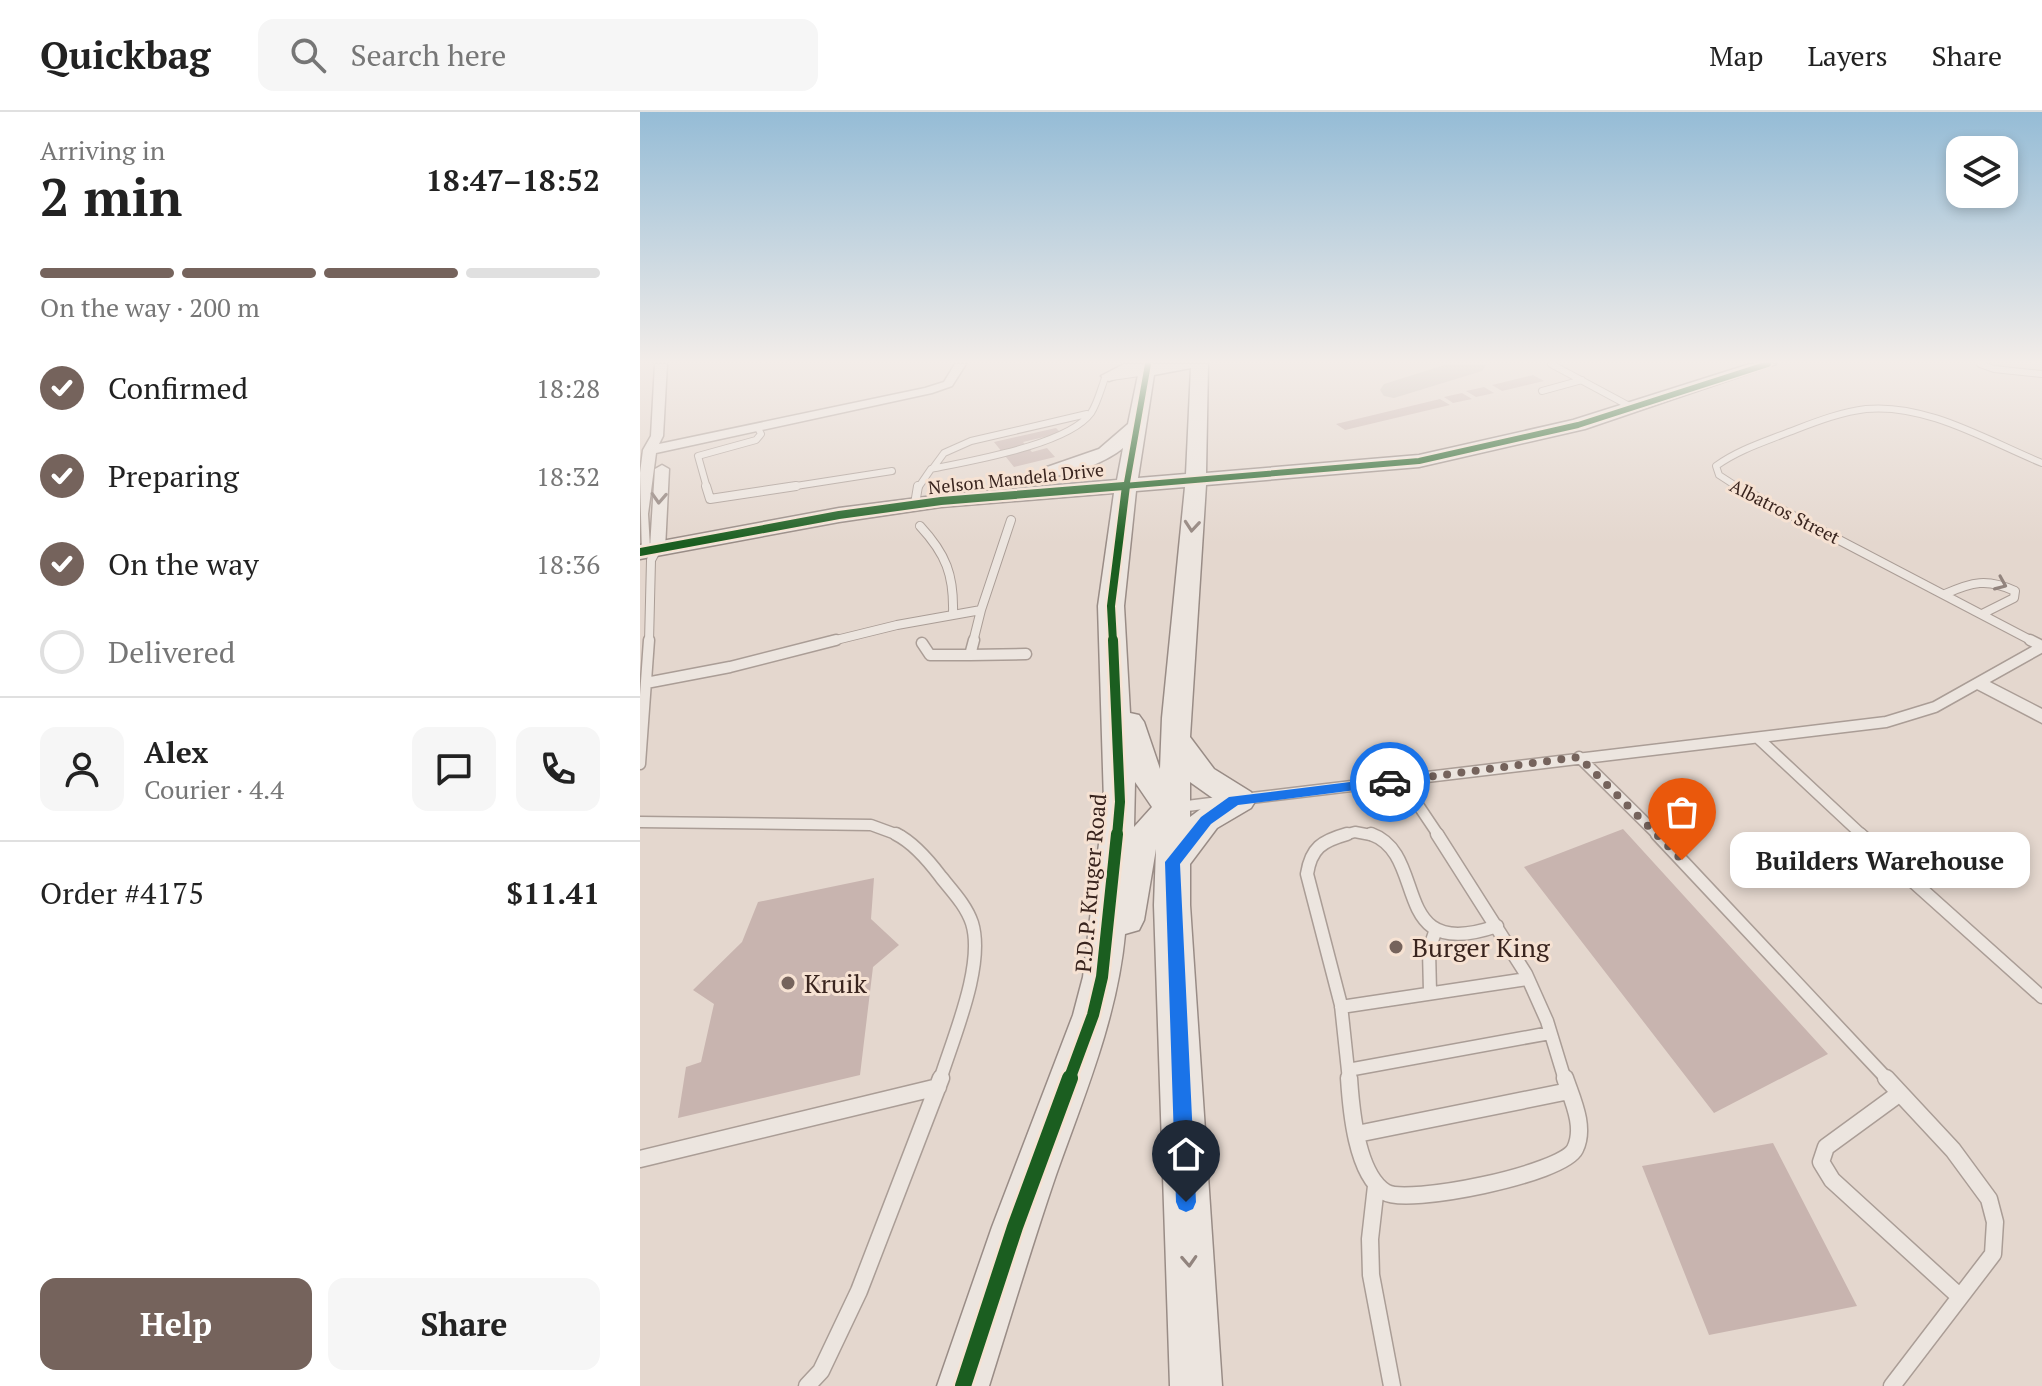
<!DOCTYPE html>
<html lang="en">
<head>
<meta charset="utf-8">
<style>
	:root { --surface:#fff; --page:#f6f6f6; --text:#222; --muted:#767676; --line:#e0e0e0; --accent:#75635c }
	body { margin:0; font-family:"PT Serif",serif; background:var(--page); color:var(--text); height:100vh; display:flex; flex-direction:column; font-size:30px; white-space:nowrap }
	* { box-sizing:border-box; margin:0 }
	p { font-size:26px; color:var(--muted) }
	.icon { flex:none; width:44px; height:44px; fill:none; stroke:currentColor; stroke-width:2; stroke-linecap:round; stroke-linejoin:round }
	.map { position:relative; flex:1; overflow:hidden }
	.panel { display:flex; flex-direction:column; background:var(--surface); width:640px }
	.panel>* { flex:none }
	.controls { position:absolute; left:1306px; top:24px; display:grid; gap:16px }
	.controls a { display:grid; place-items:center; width:72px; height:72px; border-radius:16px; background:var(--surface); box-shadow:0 4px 12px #0003; font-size:40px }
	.pin { position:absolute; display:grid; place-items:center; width:68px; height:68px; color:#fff; margin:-82px -34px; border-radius:50% 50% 50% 0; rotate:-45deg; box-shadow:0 0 8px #0007 }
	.pin .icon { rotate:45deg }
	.courier { position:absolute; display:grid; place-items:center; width:80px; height:80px; margin:-40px; border:6px solid #1a73e8; border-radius:50%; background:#fff; color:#222; box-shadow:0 2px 10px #0007 }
	.bubble { position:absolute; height:56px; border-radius:16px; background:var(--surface); box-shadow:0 4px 12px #0003; font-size:26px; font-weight:600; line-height:56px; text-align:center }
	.headline em { font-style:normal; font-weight:600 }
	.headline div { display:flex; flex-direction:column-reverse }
	.headline { display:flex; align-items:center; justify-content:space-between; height:136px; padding:0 40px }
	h1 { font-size:52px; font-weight:600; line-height:60px }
	.bar { display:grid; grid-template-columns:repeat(4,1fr); gap:12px 8px; align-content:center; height:96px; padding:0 40px }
	.bar i { height:10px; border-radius:6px; background:var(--line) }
	.bar .active { background:var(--accent) }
	.bar p { grid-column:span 4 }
	.line { display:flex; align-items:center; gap:20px; padding:0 40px; border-top:2px solid var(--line) }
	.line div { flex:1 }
	.round { display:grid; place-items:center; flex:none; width:84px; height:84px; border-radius:16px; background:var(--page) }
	ol { padding:0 40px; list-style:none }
	li { display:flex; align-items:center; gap:24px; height:88px }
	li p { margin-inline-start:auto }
	li .icon { padding:8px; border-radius:50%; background:var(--accent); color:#fff; stroke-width:4 }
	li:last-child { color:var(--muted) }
	li i { width:44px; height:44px; border:4px solid var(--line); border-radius:50% }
	.action { display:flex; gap:16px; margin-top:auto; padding:16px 40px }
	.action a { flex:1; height:92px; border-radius:16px; background:var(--accent); color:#fff; font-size:32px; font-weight:600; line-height:92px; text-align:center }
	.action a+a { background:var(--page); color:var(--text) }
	header { display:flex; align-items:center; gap:48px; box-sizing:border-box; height:112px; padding:0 40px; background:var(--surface); border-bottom:2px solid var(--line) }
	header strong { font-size:38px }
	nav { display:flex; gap:44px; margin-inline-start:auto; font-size:28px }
	.search { width:560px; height:72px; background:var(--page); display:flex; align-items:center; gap:20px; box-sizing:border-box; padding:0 28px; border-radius:16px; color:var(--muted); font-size:30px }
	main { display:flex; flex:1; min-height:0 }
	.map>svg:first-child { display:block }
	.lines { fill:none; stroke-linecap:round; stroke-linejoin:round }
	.taxiway { fill:#c8beb6; fill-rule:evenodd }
	.building { fill:#c8b4af }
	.lane-far4-casing { stroke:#aa9d96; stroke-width:8 }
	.lane-far3-casing { stroke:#aa9d96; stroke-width:10 }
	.lane-far2-casing { stroke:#aa9d96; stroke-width:13 }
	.lane-far1-casing { stroke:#aa9d96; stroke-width:15 }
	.lane-casing { stroke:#aa9d96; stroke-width:19 }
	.street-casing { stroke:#aa9d96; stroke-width:3 }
	.secondary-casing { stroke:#998c86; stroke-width:3 }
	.lane-far4 { stroke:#ece5df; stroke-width:6 }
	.lane-far3 { stroke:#ece5df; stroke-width:8 }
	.lane-far2 { stroke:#ece5df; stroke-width:10 }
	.lane-far1 { stroke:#ece5df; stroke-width:12 }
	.lane { stroke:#ece5df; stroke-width:16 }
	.street { fill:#ece5df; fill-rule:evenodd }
	.secondary { fill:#ece5df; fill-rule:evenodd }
	.cycleway-far4-casing { stroke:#f6e2d3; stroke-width:9 }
	.cycleway-far3-casing { stroke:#f6e2d3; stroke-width:12 }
	.cycleway-far2-casing { stroke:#f6e2d3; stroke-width:15 }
	.cycleway-far1-casing { stroke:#f6e2d3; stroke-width:17 }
	.cycleway-casing { stroke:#f6e2d3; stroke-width:21 }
	.cycleway-far4 { stroke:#1b5e20; stroke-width:6 }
	.cycleway-far3 { stroke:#1b5e20; stroke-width:8 }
	.cycleway-far2 { stroke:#1b5e20; stroke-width:10 }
	.cycleway-far1 { stroke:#1b5e20; stroke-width:12 }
	.cycleway { stroke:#1b5e20; stroke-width:16 }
	.oneway { stroke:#92847e }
	.route { fill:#1a73e8 }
	.done { stroke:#75635c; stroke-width:8; stroke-dasharray:0 14.4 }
	.poi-dot { fill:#75635c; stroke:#f6e2d3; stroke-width:3 }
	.labels { text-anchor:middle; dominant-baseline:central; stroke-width:6; stroke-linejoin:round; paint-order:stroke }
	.far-street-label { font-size:18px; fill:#39241e; stroke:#f6e2d3 }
	.street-label { font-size:22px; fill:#39241e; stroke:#f6e2d3 }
	.near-poi-label { font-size:26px; fill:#39241e; stroke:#f6e2d3; text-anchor:start }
</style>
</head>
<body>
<header>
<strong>Quickbag</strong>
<div class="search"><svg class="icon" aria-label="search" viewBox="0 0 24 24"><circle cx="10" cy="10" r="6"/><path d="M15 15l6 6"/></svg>Search here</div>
<nav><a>Map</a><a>Layers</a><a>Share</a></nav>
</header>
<main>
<section class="panel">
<div class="headline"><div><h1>2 min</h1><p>Arriving in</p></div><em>18:47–18:52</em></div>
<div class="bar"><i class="active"></i><i class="active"></i><i class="active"></i><i></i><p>On the way · 200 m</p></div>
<ol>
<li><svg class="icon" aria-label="check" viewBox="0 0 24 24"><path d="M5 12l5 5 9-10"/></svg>Confirmed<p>18:28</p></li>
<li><svg class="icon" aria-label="check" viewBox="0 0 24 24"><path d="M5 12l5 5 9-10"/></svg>Preparing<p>18:32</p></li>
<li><svg class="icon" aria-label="check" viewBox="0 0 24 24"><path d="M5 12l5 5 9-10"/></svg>On the way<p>18:36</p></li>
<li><i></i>Delivered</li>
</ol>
<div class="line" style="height:144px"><a class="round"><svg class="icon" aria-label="person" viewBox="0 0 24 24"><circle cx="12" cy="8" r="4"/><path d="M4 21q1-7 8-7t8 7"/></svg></a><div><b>Alex</b><p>Courier · 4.4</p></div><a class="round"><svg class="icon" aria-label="chat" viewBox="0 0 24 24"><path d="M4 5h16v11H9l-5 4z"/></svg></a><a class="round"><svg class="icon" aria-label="phone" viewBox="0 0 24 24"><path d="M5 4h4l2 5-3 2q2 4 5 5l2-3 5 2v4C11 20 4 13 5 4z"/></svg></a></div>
<div class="line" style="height:104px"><div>Order #4175</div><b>$11.41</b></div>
<div class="action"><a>Help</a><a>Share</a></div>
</section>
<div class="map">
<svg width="1402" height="1274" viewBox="0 0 1402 1274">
	<rect width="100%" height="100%" fill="#e4d7ce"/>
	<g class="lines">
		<!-- taxiway -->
		<path class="taxiway" d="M808 252 846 253 842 259 754 286 744 284 740 278 744 272Z"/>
	</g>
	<!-- building -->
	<path class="building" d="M893 263 904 269 862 279 852 273Z
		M844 275 854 281 836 285 826 279Z
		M822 281 832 287 813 291 804 285Z
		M800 287 810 293 705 318 696 312Z
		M416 316 421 321 383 330 392 340 407 336 415 345 374 355 354 330Z
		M983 717 1188 942 1074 1001 884 755Z
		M234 766 231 807 259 833 233 855 220 963 38 1006 46 955 61 950 74 892 53 878 102 830 118 790Z
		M1133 1031 1217 1194 1069 1223 1002 1054Z"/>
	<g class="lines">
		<defs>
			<path id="lane-far4" d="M911 252 993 296
				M1340 252 1354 257 1402 262
				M902 279 942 268
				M293 356 304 341 331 329 447 302
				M67 376 58 344 116 328 121 322 118 316
				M143 376 252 359
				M278 376 291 357C329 349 428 333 451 301 457 292 461 277 465 266L506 260
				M1099 376 1079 363 1076 354C1098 338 1124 330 1149 320 1173 311 1200 300 1226 297 1286 291 1348 329 1402 351"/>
			<path id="lane-far3" d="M66 374 70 387 156 374
				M1096 374 1394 530
				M275 392 278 374
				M280 414C306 442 314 463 313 501
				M1305 482C1332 470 1347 466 1375 479L1374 486 1342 502
				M341 498 371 408
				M9 530 11 448 17 437
				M188 530 257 513 341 498 333 530"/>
			<path id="lane-far2" d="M334 528 330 543 386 542
				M1390 528 1402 534
				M282 531 290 543H330
				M6 571 90 555 196 528
				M1119 627 1223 724
				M939 645 1019 724
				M0 652 9 528
				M762 669 799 724
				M603 687 1246 610 1295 595 1402 535
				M539 695 579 690
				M0 710 231 713 261 724
				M700 724 715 720 736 724"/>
			<path id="lane-far1" d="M256 722C274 731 289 749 301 765 312 779 326 793 332 811 345 853 313 926 300 968
				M707 722C682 729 671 736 667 762L701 893 709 968
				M731 722C790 743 747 852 857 814
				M797 722 886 862 907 909 925 968
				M1017 722 1248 968
				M1220 722 1402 885
				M790 880 789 838 796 817
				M701 895 887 867
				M708 958 910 921"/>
			<path id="lane" d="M709 966C711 997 716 1061 745 1080 766 1094 923 1062 935 1037 946 1015 932 987 925 966
				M1246 966 1313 1038 1349 1087 1355 1110 1353 1142 1252 1274
				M1260 981 1186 1035 1181 1050 1192 1068 1319 1184
				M717 1022 929 979
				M0 1047 298 975
				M736 1074 730 1127 731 1163 752 1274
				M167 1274 181 1259 219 1179 301 966"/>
			<path id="street" d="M15 252H27L23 324 19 332 285 276 304 270 315 252H326L312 274 292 281 16 341 8 402 10 435 15 357 22 353 29 357 25 437 17 442 10 437 7 443 2 445 0 361 3 338 11 324Z
				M1340 565 1402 597V611L1333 575 1331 571Z"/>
			<path id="secondary" d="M484 252H568L566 361 779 343 933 308 1110 252H1136L945 317 779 355 566 373 550 625 574 657 611 680 616 688 611 696 577 716 550 752V793L582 1274H530L514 793 516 737 504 808 499 818 485 822C477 907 444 984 416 1063 392 1133 371 1204 349 1274H297L352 1115 433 903 443 865 464 690 458 494 474 381 301 395 199 410 0 447V433L199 396 301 383 477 368 483 336C470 348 424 368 407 363L404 359 407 355 459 337 488 312 499 258 469 269 461 264ZM551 256 546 362 498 366 514 263ZM545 375 522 606 520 657 504 610 499 603 490 601 484 494 496 379ZM495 670 512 695 494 715ZM550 670 574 687 550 705Z"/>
		</defs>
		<!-- lane-far4 casing -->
		<use href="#lane-far4" class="lane-far4-casing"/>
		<!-- lane-far3 casing -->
		<use href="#lane-far3" class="lane-far3-casing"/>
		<!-- lane-far2 casing -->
		<use href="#lane-far2" class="lane-far2-casing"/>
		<!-- lane-far1 casing -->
		<use href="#lane-far1" class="lane-far1-casing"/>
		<!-- lane casing -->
		<use href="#lane" class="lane-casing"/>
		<!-- street casing -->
		<use href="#street" class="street-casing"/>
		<!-- secondary casing -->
		<use href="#secondary" class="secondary-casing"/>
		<!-- lane-far4 -->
		<use href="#lane-far4" class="lane-far4"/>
		<!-- lane-far3 -->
		<use href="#lane-far3" class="lane-far3"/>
		<!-- lane-far2 -->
		<use href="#lane-far2" class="lane-far2"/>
		<!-- lane-far1 -->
		<use href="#lane-far1" class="lane-far1"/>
		<!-- lane -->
		<use href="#lane" class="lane"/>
		<!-- street -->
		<use href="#street" class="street"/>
		<!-- secondary -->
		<use href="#secondary" class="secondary"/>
		<defs>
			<path id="cycleway-far4" d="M460 376 779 349 938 313 1128 252
				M486 376 508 252"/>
			<path id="cycleway-far3" d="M0 440 199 403 301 389 484 374
				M473 530 471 494 486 374"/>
			<path id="cycleway-far2" d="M473 528 480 690 477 724"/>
			<path id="cycleway-far1" d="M429 968 453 903 462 865 477 722"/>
			<path id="cycleway" d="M323 1274 375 1115 430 966"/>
		</defs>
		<!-- cycleway-far4 casing -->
		<use href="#cycleway-far4" class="cycleway-far4-casing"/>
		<!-- cycleway-far3 casing -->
		<use href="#cycleway-far3" class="cycleway-far3-casing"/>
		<!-- cycleway-far2 casing -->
		<use href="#cycleway-far2" class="cycleway-far2-casing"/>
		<!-- cycleway-far1 casing -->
		<use href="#cycleway-far1" class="cycleway-far1-casing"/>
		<!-- cycleway casing -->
		<use href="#cycleway" class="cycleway-casing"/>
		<!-- cycleway-far4 -->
		<use href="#cycleway-far4" class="cycleway-far4"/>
		<!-- cycleway-far3 -->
		<use href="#cycleway-far3" class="cycleway-far3"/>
		<!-- cycleway-far2 -->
		<use href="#cycleway-far2" class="cycleway-far2"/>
		<!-- cycleway-far1 -->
		<use href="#cycleway-far1" class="cycleway-far1"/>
		<!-- cycleway -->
		<use href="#cycleway" class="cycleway"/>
	</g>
	<!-- one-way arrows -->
	<defs><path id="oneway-chevron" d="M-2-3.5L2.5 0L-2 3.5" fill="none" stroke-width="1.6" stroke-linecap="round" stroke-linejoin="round" transform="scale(2)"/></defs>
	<g class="oneway">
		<use href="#oneway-chevron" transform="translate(19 386) rotate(93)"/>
		<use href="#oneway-chevron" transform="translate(552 414) rotate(95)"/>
		<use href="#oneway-chevron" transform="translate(1361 472) rotate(23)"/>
		<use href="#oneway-chevron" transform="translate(549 1149) rotate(87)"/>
	</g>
	<!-- sky -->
	<linearGradient id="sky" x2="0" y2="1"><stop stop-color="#95bcd6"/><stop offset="0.58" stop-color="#f3ede9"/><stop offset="1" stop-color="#f3ede9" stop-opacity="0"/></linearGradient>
	<rect width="1402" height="431" fill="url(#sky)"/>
	<!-- route -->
	<path class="route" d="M750 665 755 667V673L598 693 571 712 540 752 556 1090 553 1097 546 1100 539 1097 536 1090 525 750 561 705 589 685Z"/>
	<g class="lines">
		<!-- done -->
		<path class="done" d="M750 670 939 645 1042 748"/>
	</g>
	<!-- markers -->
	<g class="poi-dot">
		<circle cx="756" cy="835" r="8"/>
		<circle cx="148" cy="871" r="8"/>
	</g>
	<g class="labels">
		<!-- far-street labels -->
		<g class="far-street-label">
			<text transform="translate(376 366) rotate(-6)">Nelson Mandela Drive</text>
			<text transform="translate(1145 399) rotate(27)">Albatros Street</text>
		</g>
		<!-- street labels -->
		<g class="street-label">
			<text transform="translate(450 771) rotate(-85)">P.D.P. Kruger Road</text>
		</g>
		<!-- near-poi labels -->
		<g class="near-poi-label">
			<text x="772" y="835">Burger King</text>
			<text x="164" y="871">Kruik</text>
		</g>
	</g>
</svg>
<div class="controls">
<a><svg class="icon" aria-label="layers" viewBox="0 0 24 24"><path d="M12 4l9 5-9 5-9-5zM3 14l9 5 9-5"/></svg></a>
</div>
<div class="pin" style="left:1042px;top:748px;background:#ea580c"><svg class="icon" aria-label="bag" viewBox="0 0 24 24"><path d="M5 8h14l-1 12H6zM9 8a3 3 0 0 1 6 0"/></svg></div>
<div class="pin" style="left:546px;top:1090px;background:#1f2937"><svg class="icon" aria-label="home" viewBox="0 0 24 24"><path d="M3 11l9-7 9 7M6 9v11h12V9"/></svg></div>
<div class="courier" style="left:750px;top:670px"><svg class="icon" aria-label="car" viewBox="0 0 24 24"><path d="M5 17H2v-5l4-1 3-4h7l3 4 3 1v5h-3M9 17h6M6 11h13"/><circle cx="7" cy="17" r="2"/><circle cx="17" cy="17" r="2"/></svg></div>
<div class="bubble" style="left:1090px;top:720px;width:300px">Builders Warehouse</div>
</div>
</main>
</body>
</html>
